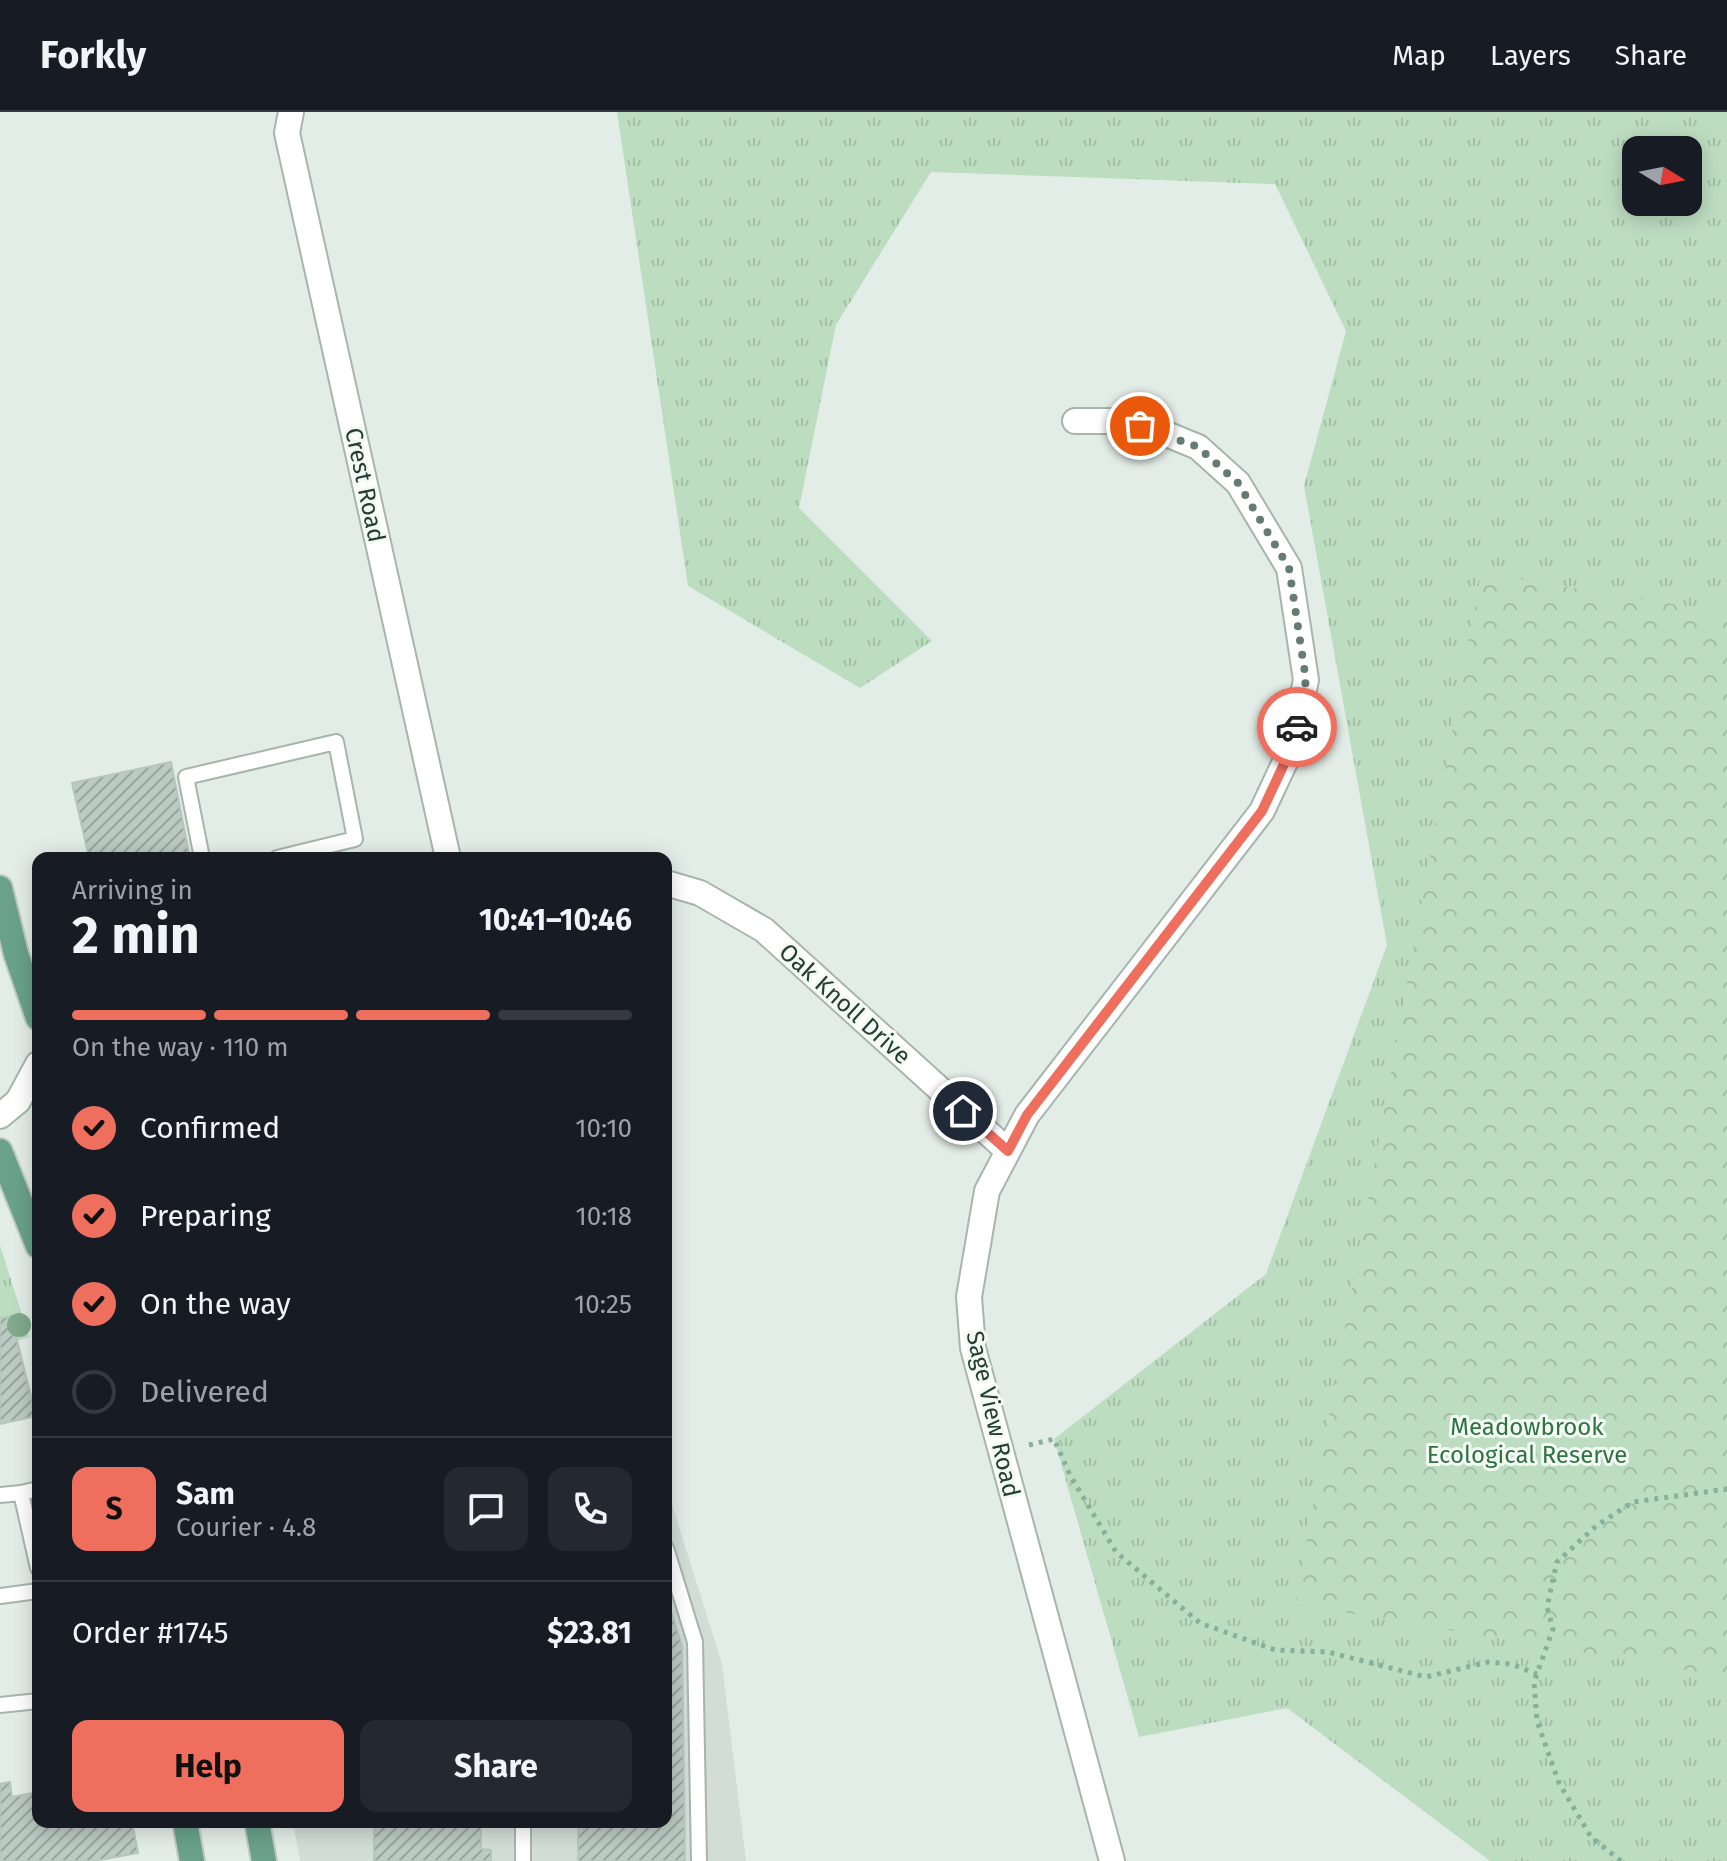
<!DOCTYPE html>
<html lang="en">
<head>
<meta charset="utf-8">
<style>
	:root { --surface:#171b24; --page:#242831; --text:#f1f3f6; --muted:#9ea1a6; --line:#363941; --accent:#ef6f5f }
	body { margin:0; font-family:"Fira Sans",sans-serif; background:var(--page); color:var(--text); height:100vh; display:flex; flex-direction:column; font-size:30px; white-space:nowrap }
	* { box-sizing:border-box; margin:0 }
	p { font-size:26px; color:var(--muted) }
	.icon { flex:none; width:44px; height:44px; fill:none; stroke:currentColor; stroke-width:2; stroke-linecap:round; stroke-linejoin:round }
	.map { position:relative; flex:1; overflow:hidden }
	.sheet { position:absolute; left:32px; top:740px; width:640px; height:976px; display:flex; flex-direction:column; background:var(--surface); border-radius:16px; box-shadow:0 4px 20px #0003 }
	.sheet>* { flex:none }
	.needle { width:52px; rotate:100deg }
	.tools { position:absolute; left:1622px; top:24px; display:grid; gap:16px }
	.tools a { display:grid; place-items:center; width:80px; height:80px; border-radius:16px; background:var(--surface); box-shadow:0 4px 20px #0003; font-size:40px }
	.pin { position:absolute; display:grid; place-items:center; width:68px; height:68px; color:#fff; margin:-34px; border:4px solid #fff; border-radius:50%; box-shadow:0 2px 8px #0007 }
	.courier { position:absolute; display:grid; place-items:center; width:80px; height:80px; margin:-40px; border:6px solid #ef6f5f; border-radius:50%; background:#fff; color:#222; box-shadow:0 2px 10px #0007 }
	.headline em { font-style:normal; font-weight:700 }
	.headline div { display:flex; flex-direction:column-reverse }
	.headline { display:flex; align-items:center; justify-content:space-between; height:136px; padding:0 40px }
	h1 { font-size:52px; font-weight:700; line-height:60px }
	.bar { display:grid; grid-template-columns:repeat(4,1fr); gap:12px 8px; align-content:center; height:96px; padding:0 40px }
	.bar i { height:10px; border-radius:6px; background:var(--line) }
	.bar .selected { background:var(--accent) }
	.bar p { grid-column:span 4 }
	.line { display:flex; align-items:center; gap:20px; padding:0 40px; border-top:2px solid var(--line) }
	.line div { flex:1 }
	.round { display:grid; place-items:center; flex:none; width:84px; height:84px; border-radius:16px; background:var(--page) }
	ol { padding:0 40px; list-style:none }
	li { display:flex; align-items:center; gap:24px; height:88px }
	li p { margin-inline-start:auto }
	li .icon { padding:8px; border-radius:50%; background:var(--accent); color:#111; stroke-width:4 }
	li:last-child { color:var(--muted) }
	li i { width:44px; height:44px; border:4px solid var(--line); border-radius:50% }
	.cta { display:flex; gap:16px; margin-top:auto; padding:16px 40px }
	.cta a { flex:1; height:92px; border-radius:16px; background:var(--accent); color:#111; font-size:32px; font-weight:700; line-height:92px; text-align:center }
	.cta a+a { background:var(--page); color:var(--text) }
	header { display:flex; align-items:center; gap:48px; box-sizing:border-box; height:112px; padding:0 40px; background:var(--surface); border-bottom:2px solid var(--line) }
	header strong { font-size:38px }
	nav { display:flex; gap:44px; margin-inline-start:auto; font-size:28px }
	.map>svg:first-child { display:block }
	.built { fill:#d1ddd6 }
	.grass { fill:url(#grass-tufts); fill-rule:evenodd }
	.forest { fill:url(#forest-crowns) }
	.building { fill:url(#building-hatch); stroke:#b6c6bd; stroke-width:2 }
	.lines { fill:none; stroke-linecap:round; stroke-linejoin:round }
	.lane-casing { stroke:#a6b5ad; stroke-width:18 }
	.street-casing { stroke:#a6b5ad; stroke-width:28 }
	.secondary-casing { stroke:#a2b8ad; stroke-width:28 }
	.primary-casing { stroke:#c1c9c6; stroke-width:28 }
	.path { stroke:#84b09c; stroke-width:5; stroke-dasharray:4 6; stroke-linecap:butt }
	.lane { stroke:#fff; stroke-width:14 }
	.street { stroke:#fff; stroke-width:24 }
	.secondary { stroke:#fff; stroke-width:24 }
	.primary { stroke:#69a18b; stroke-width:24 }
	.tree { fill:#7faa8b }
	.done { stroke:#667b72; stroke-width:8; stroke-dasharray:0 14.4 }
	.route { stroke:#ef6f5f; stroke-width:10 }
	.labels { text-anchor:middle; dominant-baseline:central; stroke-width:6; stroke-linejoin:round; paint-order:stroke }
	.street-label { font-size:24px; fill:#233e33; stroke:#f4f9f6 }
	.park-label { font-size:24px; fill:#2e7440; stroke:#f4f9f6 }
</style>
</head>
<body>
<header>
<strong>Forkly</strong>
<nav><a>Map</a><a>Layers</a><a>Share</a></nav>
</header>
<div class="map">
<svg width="1727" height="1749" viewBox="0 0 1727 1749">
	<defs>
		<pattern id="grass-tufts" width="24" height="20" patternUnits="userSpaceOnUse" patternTransform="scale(2)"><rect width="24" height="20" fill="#bdddc1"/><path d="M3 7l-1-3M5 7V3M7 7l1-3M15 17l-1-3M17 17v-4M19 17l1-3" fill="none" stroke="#a2bfa6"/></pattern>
		<pattern id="forest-crowns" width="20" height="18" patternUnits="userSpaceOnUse" patternTransform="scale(2)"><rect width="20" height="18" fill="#bdddc1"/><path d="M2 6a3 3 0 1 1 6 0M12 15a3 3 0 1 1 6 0" fill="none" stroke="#a2bfa6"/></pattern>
		<pattern id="building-hatch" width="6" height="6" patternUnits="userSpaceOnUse" patternTransform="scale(2)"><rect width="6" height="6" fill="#bbcac3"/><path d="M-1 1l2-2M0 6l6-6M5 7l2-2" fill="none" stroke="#98a59f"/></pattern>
	</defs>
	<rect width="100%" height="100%" fill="#e3ede7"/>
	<!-- built -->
	<path class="built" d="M666 1373 722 1552 746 1749H300L293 1710H666Z"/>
	<!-- grass -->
	<path class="grass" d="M617 0H1727V1749H1490L1287 1596 1139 1625 1054 1327 1266 1162 1387 833 1304 374 1346 219 1275 72 931 60 836 213 799 396 932 529 860 576 688 474ZM1636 38H1688V90H1636Z
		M0 1133 29 1225 18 1229 11 1204 0 1207Z"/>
	<!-- forest -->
	<path class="forest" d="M1481 461 1727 501V1565L1295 1492Z"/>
	<!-- building -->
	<path class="building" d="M171 650 190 746H89L72 671Z
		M11 1204 36 1304 0 1312V1207Z
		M666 1484 682 1534 685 1749H578V1710H666Z
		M10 1670 12 1685 38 1680V1710H132L138 1741 94 1749H0V1672Z
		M374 1710H481V1737L491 1738V1749H374Z"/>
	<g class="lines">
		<defs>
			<path id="lane" d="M202 746 186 665 336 630 355 727 277 746
				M38 1377 21 1381 38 1456
				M0 1383 21 1381
				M666 1436 695 1530 699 1749
				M0 1484 38 1479
				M0 1593 38 1589
				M523 1710V1749"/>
			<path id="street" d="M291 0 287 21 448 746
				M1075 309H1122L1159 319 1198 335 1238 371 1289 456 1306 568 1292 635 1262 699 1027 1003 1008 1039 987 1079 969 1185 973 1236 1112 1749
				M666 771 700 781 764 818 1008 1039
				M18 989 38 952"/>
			<path id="secondary" d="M0 1004 18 989"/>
			<path id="primary" d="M0 776 16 842 38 906
				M0 1039 38 1134
				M185 1710 192 1749
				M257 1710 264 1749"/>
		</defs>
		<!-- lane casing -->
		<use href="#lane" class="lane-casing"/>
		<!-- street casing -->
		<use href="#street" class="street-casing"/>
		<!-- secondary casing -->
		<use href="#secondary" class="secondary-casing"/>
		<!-- primary casing -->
		<use href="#primary" class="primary-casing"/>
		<!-- path -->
		<path class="path" d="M1029 1333 1054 1327 1070 1363 1116 1440 1200 1511 1275 1538 1328 1540 1426 1565 1488 1550 1511 1552 1537 1562
			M1621 1749 1591 1725 1559 1671 1537 1609 1534 1570 1553 1517 1547 1495 1557 1450 1596 1414 1633 1390 1727 1377"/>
		<!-- lane -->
		<use href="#lane" class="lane"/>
		<!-- street -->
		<use href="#street" class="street"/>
		<!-- secondary -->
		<use href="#secondary" class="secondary"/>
		<!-- primary -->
		<use href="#primary" class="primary"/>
	</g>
	<!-- trees -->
	<circle class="tree" cx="19" cy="1213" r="12"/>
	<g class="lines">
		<!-- done -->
		<path class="done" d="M1140 314 1198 335 1238 371 1289 456 1306 568 1297 615"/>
		<!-- route -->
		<path class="route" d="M963 999 1008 1039 1027 1003 1262 699 1292 635 1297 615"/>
	</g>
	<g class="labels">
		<!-- street labels -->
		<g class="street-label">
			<text transform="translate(365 373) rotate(78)">Crest Road</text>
			<text transform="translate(845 892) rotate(42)">Oak Knoll Drive</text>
			<text transform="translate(993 1302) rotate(77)">Sage View Road</text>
		</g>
		<!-- park labels -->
		<g class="park-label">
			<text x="1527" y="1315">Meadowbrook<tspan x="1527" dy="28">Ecological Reserve</tspan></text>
		</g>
	</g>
</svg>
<div class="tools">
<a><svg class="needle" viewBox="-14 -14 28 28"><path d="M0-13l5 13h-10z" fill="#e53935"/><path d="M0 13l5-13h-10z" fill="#9ea1a6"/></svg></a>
</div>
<div class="pin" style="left:1140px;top:314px;background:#ea580c"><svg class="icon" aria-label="bag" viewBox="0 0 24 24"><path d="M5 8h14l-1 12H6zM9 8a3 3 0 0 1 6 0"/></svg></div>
<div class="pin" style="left:963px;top:999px;background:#1f2937"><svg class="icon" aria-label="home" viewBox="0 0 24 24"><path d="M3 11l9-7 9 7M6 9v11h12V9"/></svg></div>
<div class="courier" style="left:1297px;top:615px"><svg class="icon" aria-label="car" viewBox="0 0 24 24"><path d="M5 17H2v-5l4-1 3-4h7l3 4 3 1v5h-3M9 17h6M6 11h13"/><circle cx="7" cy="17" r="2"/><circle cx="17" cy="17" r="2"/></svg></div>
<section class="sheet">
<div class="headline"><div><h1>2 min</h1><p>Arriving in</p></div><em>10:41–10:46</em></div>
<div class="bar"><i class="selected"></i><i class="selected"></i><i class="selected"></i><i></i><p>On the way · 110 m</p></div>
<ol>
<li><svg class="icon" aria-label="check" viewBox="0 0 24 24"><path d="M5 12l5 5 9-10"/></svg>Confirmed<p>10:10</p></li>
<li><svg class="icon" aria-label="check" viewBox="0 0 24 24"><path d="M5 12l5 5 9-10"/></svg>Preparing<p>10:18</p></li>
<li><svg class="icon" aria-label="check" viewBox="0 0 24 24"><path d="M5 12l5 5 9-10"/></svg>On the way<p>10:25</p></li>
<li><i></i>Delivered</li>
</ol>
<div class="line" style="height:144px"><b class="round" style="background:var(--accent);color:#111">S</b><div><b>Sam</b><p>Courier · 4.8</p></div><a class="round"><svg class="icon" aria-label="chat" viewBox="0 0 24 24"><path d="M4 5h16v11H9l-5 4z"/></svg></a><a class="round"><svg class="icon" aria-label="phone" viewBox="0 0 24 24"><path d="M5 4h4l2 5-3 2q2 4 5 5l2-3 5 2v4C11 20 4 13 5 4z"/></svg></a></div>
<div class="line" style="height:104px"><div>Order #1745</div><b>$23.81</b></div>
<div class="cta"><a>Help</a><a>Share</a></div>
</section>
</div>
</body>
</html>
